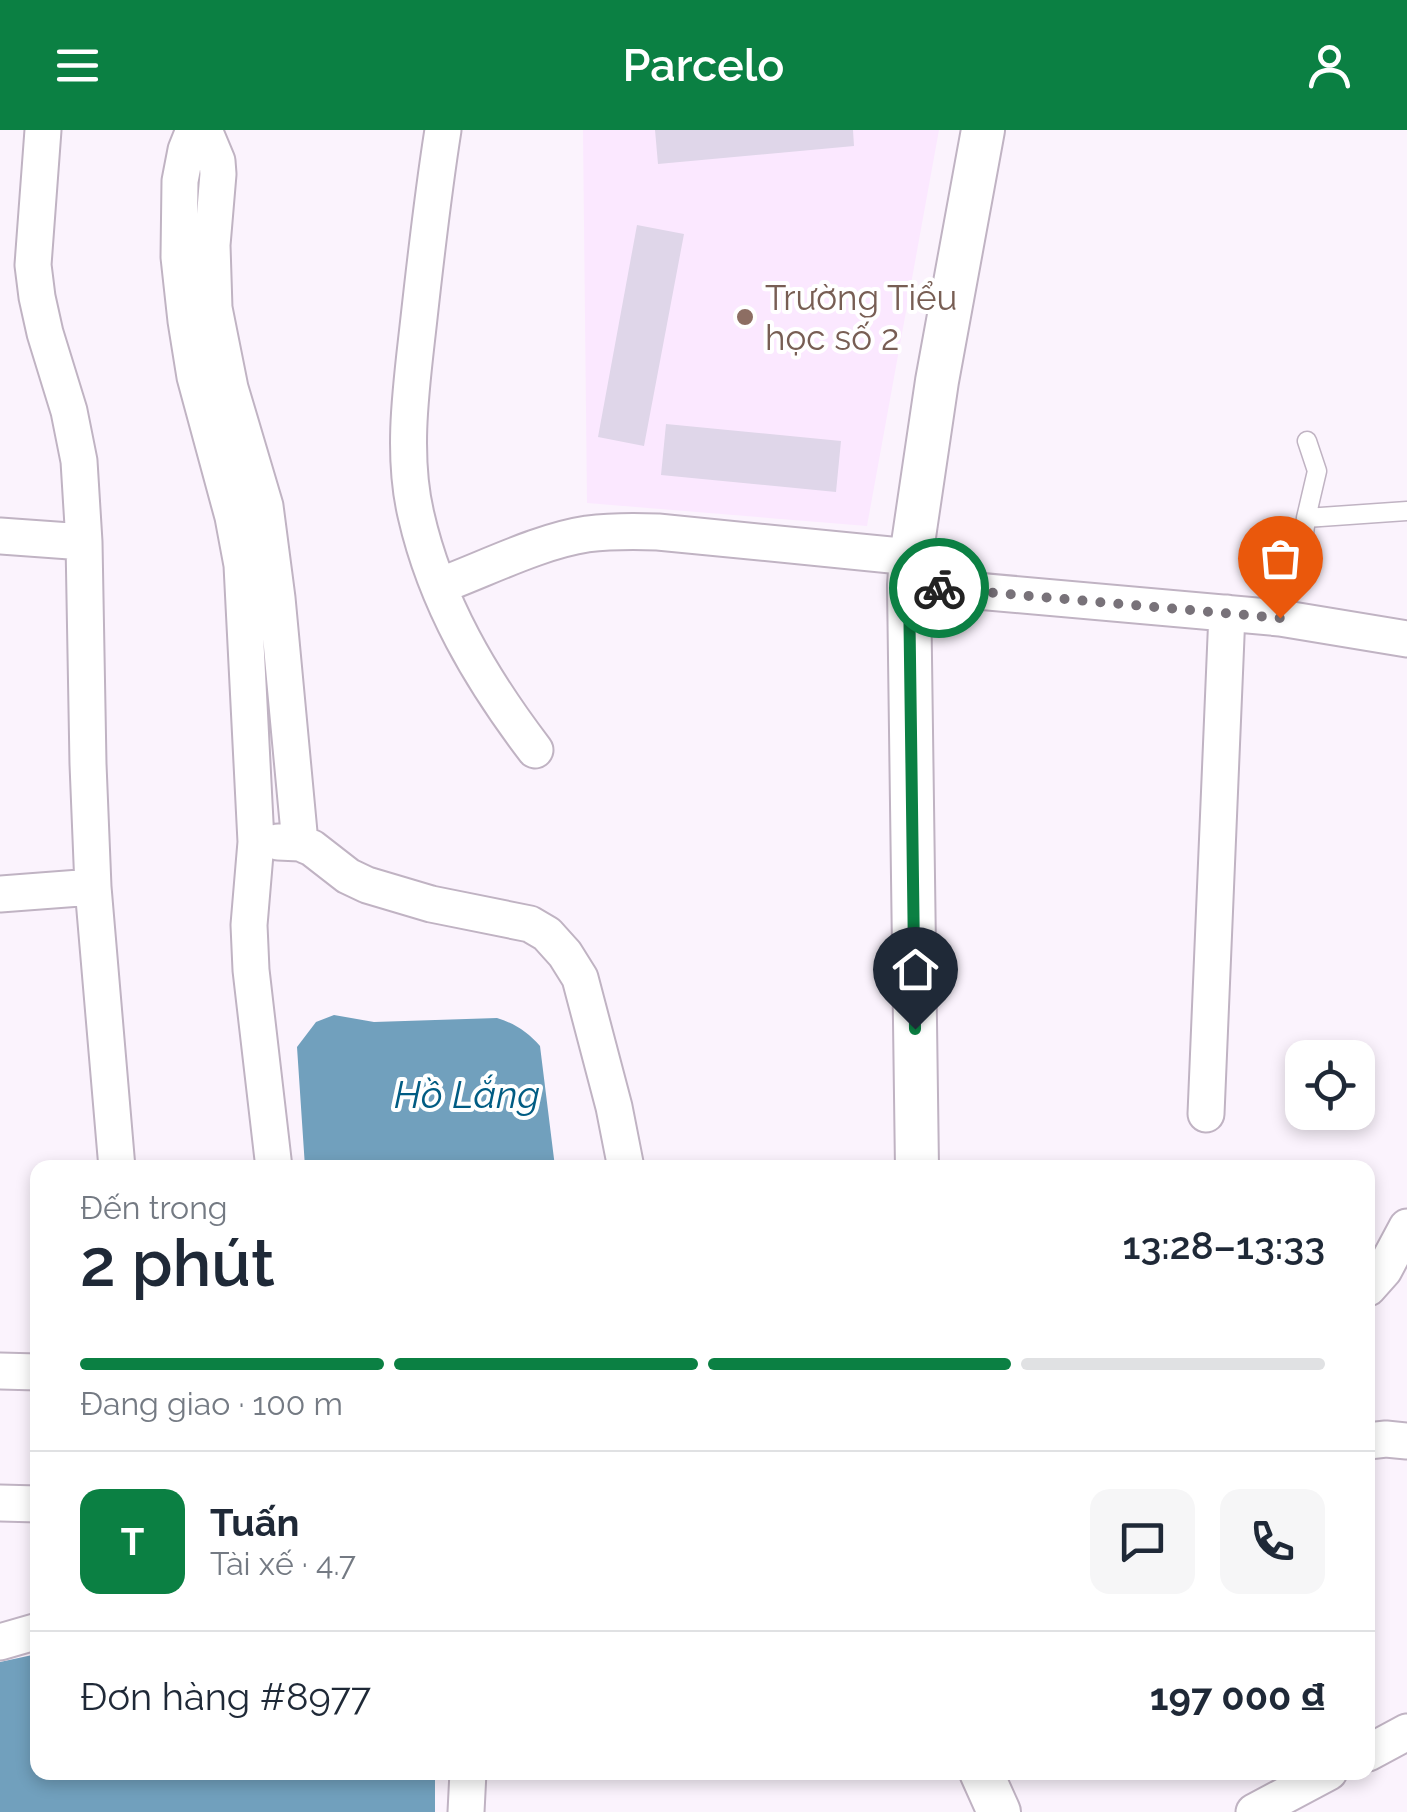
<!DOCTYPE html>
<html lang="vi">
<head>
<meta charset="utf-8">
<style>
	:root { --surface:#fff; --page:#f6f6f7; --text:#1f2937; --muted:#747a83; --line:#e0e1e3; --accent:#0b8043 }
	body { margin:0; font-family:Raleway,sans-serif; background:var(--page); color:var(--text); height:100vh; display:flex; flex-direction:column; font-size:38px; white-space:nowrap }
	* { box-sizing:border-box; margin:0 }
	p { font-size:32px; color:var(--muted) }
	.icon { flex:none; width:55px; height:55px; fill:none; stroke:currentColor; stroke-width:2; stroke-linecap:round; stroke-linejoin:round }
	.map { position:relative; flex:1; overflow:hidden }
	.panel { position:absolute; left:30px; top:1030px; width:1345px; height:620px; display:flex; flex-direction:column; background:var(--surface); border-radius:20px; box-shadow:0 5px 15px #0003 }
	.panel>* { flex:none }
	.buttons { position:absolute; left:1285px; top:910px; display:grid; gap:20px }
	.buttons a { display:grid; place-items:center; width:90px; height:90px; border-radius:20px; background:var(--surface); box-shadow:0 5px 15px #0003; font-size:50px }
	.pin { position:absolute; display:grid; place-items:center; width:85px; height:85px; color:#fff; margin:-102px -42px; border-radius:50% 50% 50% 0; rotate:-45deg; box-shadow:0 0 10px #0007 }
	.pin .icon { rotate:45deg }
	.courier { position:absolute; display:grid; place-items:center; width:100px; height:100px; margin:-50px; border:8px solid #0b8043; border-radius:50%; background:#fff; color:#222; box-shadow:0 2px 12px #0007 }
	.headline em { font-style:normal; font-weight:600 }
	.headline div { display:flex; flex-direction:column-reverse }
	.headline { display:flex; align-items:center; justify-content:space-between; height:170px; padding:0 50px }
	h1 { font-size:65px; font-weight:600; line-height:75px }
	.bar { display:grid; grid-template-columns:repeat(4,1fr); gap:15px 10px; align-content:center; height:120px; padding:0 50px }
	.bar i { height:12px; border-radius:8px; background:var(--line) }
	.bar .active { background:var(--accent) }
	.bar p { grid-column:span 4 }
	.line { display:flex; align-items:center; gap:25px; padding:0 50px; border-top:2px solid var(--line) }
	.line div { flex:1 }
	.round { display:grid; place-items:center; flex:none; width:105px; height:105px; border-radius:20px; background:var(--page) }
	header { display:flex; justify-content:space-between; align-items:center; height:130px; padding:0 50px; background:var(--accent); color:#fff; font-size:45px; font-weight:600 }
	.map>svg:first-child { display:block }
	.built { fill:#fbe8ff }
	.water { fill:#71a0bd }
	.building { fill:#dfd6e9 }
	.lines { fill:none; stroke-linecap:round; stroke-linejoin:round }
	.service-casing { stroke:#c0b3c3; stroke-width:21 }
	.minor-casing { stroke:#c0b3c3; stroke-width:39 }
	.tertiary-casing { stroke:#c0b3c3; stroke-width:46 }
	.service { stroke:#fff; stroke-width:18 }
	.minor { stroke:#fff; stroke-width:35 }
	.tertiary { stroke:#fff; stroke-width:42 }
	.done { stroke:#787279; stroke-width:10; stroke-dasharray:0 18 }
	.route { stroke:#0b8043; stroke-width:12 }
	.education-dot { fill:#8d6e63; stroke:#fff; stroke-width:4 }
	.labels { text-anchor:middle; dominant-baseline:central; stroke-width:8; stroke-linejoin:round; paint-order:stroke }
	.education-label { font-size:35px; fill:#785e54; stroke:#fff; text-anchor:start }
	.water-label { font-size:38px; font-style:italic; fill:#015c83; stroke:#fff }
</style>
</head>
<body>
<header><svg class="icon" aria-label="menu" viewBox="0 0 24 24"><path d="M4 6h16M4 12h16M4 18h16"/></svg>Parcelo<svg class="icon" aria-label="person" viewBox="0 0 24 24"><circle cx="12" cy="8" r="4"/><path d="M4 21q1-7 8-7t8 7"/></svg></header>
<div class="map">
<svg width="1407" height="1682" viewBox="0 0 1407 1682">
	<rect width="100%" height="100%" fill="#fbf3fd"/>
	<!-- built -->
	<path class="built" d="M583 0H939L867 396 587 373Z"/>
	<!-- water -->
	<path class="water" d="M334 885 374 892 497 888C514 893 528 902 540 916L555 1037H305L297 917 316 892Z
		M37 1524 38 1642 435 1643V1682H0V1532Z"/>
	<!-- building -->
	<path class="building" d="M655 0H853L854 16 658 34Z
		M637 95 684 104 644 316 598 307Z
		M666 294 841 311 836 362 661 345Z"/>
	<g class="lines">
		<defs>
			<path id="service" d="M1306 388 1407 381
				M1280 488 1300 435 1306 388 1317 341 1307 311"/>
			<path id="minor" d="M43 0 33 135 37 167 45 203 69 281 79 331 84 412 88 634 93 757 117 1038
				M194 0 186 20 180 51 179 127 186 191 195 247 233 387 242 435 256 712 249 795 251 840 274 1038
				M204 0 217 31 218 44 212 115 214 178 230 258 265 376 277 468 300 713
				M443 0C433 63 426 125 419 188 412 252 401 322 416 385 436 473 481 549 535 620
				M0 406 84 412
				M909 455 1280 488 1407 509
				M439 456C485 439 540 411 587 404 611 401 634 401 658 402L911 427
				M278 712 300 713 312 718 348 746 367 755 431 774 530 794 547 804 565 824 580 848 614 977 626 1038
				M0 764 93 757
				M1206 984 1227 483
				M1368 1158 1384 1140 1407 1097
				M0 1241 38 1242
				M1368 1311 1386 1309 1407 1311
				M0 1373 38 1374
				M0 1512 38 1501
				M1368 1623 1407 1602
				M466 1682 468 1642
				M1254 1682 1329 1642"/>
			<path id="tertiary" d="M917 1038 909 455 911 427 937 251 983 0
				M981 1642 999 1682"/>
		</defs>
		<!-- service casing -->
		<use href="#service" class="service-casing"/>
		<!-- minor casing -->
		<use href="#minor" class="minor-casing"/>
		<!-- tertiary casing -->
		<use href="#tertiary" class="tertiary-casing"/>
		<!-- service -->
		<use href="#service" class="service"/>
		<!-- minor -->
		<use href="#minor" class="minor"/>
		<!-- tertiary -->
		<use href="#tertiary" class="tertiary"/>
	</g>
	<g class="lines">
		<!-- done -->
		<path class="done" d="M939 458 1280 488"/>
		<!-- route -->
		<path class="route" d="M915 899 909 455 939 458"/>
	</g>
	<!-- markers -->
	<circle class="education-dot" cx="745" cy="187" r="10"/>
	<g class="labels">
		<!-- education labels -->
		<g class="education-label">
			<text x="765" y="167">Trường Tiểu<tspan x="765" dy="40">học số 2</tspan></text>
		</g>
		<!-- water labels -->
		<g class="water-label">
			<text x="467" y="964">Hồ Lắng</text>
		</g>
	</g>
</svg>
<div class="buttons">
<a><svg class="icon" aria-label="locate" viewBox="0 0 24 24"><circle cx="12" cy="12" r="6"/><path d="M12 2v4M12 18v4M2 12h4M18 12h4"/></svg></a>
</div>
<div class="pin" style="left:1280px;top:488px;background:#ea580c"><svg class="icon" aria-label="bag" viewBox="0 0 24 24"><path d="M5 8h14l-1 12H6zM9 8a3 3 0 0 1 6 0"/></svg></div>
<div class="pin" style="left:915px;top:899px;background:#1f2937"><svg class="icon" aria-label="home" viewBox="0 0 24 24"><path d="M3 11l9-7 9 7M6 9v11h12V9"/></svg></div>
<div class="courier" style="left:939px;top:458px"><svg class="icon" aria-label="bike" viewBox="0 0 24 24"><circle cx="6" cy="16" r="4"/><circle cx="18" cy="16" r="4"/><path d="M6 16l4-8h5l3 8M10 8l3 8H6M13 5h3"/></svg></div>
<section class="panel">
<div class="headline"><div><h1>2 phút</h1><p>Đến trong</p></div><em>13:28–13:33</em></div>
<div class="bar"><i class="active"></i><i class="active"></i><i class="active"></i><i></i><p>Đang giao · 100 m</p></div>
<div class="line" style="height:180px"><b class="round" style="background:var(--accent);color:#fff">T</b><div><b>Tuấn</b><p>Tài xế · 4.7</p></div><a class="round"><svg class="icon" aria-label="chat" viewBox="0 0 24 24"><path d="M4 5h16v11H9l-5 4z"/></svg></a><a class="round"><svg class="icon" aria-label="phone" viewBox="0 0 24 24"><path d="M5 4h4l2 5-3 2q2 4 5 5l2-3 5 2v4C11 20 4 13 5 4z"/></svg></a></div>
<div class="line" style="height:130px"><div>Đơn hàng #8977</div><b>197 000 ₫</b></div>
</section>
</div>
</body>
</html>
